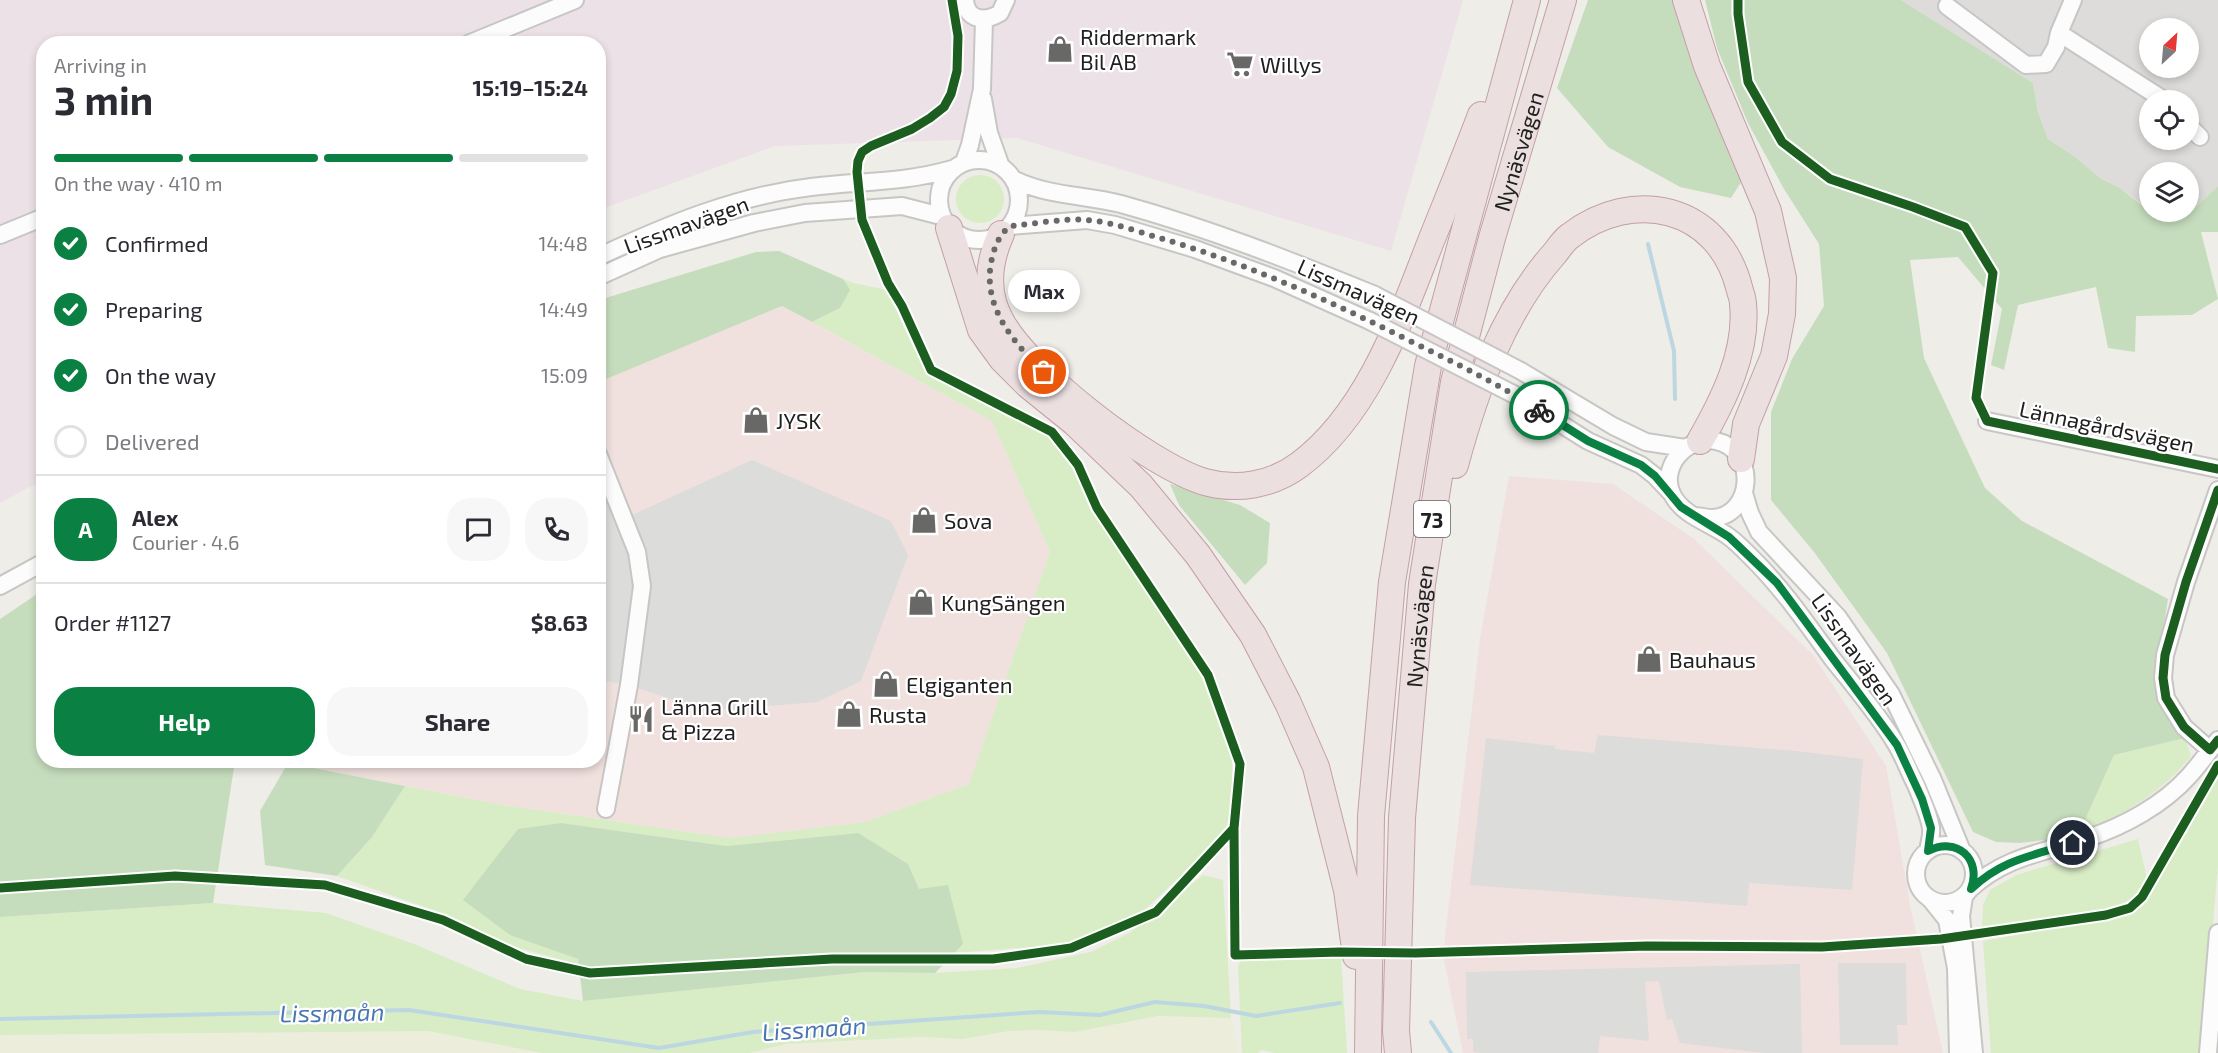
<!DOCTYPE html>
<html lang="en">
<head>
<meta charset="utf-8">
<style>
	:root { --surface:#fff; --page:#f7f7f7; --text:#2b2b33; --muted:#7c7c81; --line:#e1e1e2; --accent:#0b8043 }
	body { margin:0; font-family:"Exo 2",sans-serif; background:var(--page); color:var(--text); height:100vh; display:flex; flex-direction:column; font-size:22px; white-space:nowrap }
	* { box-sizing:border-box; margin:0 }
	p { font-size:20px; color:var(--muted) }
	.icon { flex:none; width:33px; height:33px; fill:none; stroke:currentColor; stroke-width:2; stroke-linecap:round; stroke-linejoin:round }
	.map { position:relative; flex:1; overflow:hidden }
	.panel { position:absolute; left:36px; top:36px; width:570px; height:732px; display:flex; flex-direction:column; background:var(--surface); border-radius:24px; box-shadow:0 3px 9px #0003 }
	.panel>* { flex:none }
	.needle { width:39px; rotate:26deg }
	.fabs { position:absolute; left:2139px; top:18px; display:grid; gap:12px }
	.fabs a { display:grid; place-items:center; width:60px; height:60px; border-radius:50%; background:var(--surface); box-shadow:0 3px 9px #0003; font-size:30px }
	.pin { position:absolute; display:grid; place-items:center; width:51px; height:51px; color:#fff; margin:-26px; border:3px solid #fff; border-radius:50%; box-shadow:0 2px 6px #0007 }
	.courier { position:absolute; display:grid; place-items:center; width:60px; height:60px; margin:-30px; border:4px solid #0b8043; border-radius:50%; background:#fff; color:#222; box-shadow:0 2px 8px #0007 }
	.bubble { position:absolute; height:42px; border-radius:21px; background:var(--surface); box-shadow:0 3px 9px #0003; font-size:20px; font-weight:700; line-height:42px; text-align:center }
	.headline em { font-style:normal; font-weight:700 }
	.headline div { display:flex; flex-direction:column-reverse }
	.headline { display:flex; align-items:center; justify-content:space-between; height:102px; padding:0 18px }
	h1 { font-size:39px; font-weight:700; line-height:45px }
	.bar { display:grid; grid-template-columns:repeat(4,1fr); gap:9px 6px; align-content:center; height:72px; padding:0 18px }
	.bar i { height:8px; border-radius:4px; background:var(--line) }
	.bar .on { background:var(--accent) }
	.bar p { grid-column:span 4 }
	.line { display:flex; align-items:center; gap:15px; padding:0 18px; border-top:2px solid var(--line) }
	.line div { flex:1 }
	.round { display:grid; place-items:center; flex:none; width:63px; height:63px; border-radius:24px; background:var(--page) }
	ol { padding:0 18px; list-style:none }
	li { display:flex; align-items:center; gap:18px; height:66px }
	li p { margin-inline-start:auto }
	li .icon { padding:6px; border-radius:50%; background:var(--accent); color:#fff; stroke-width:4 }
	li:last-child { color:var(--muted) }
	li i { width:33px; height:33px; border:3px solid var(--line); border-radius:50% }
	.action { display:flex; gap:12px; margin-top:auto; padding:12px 18px }
	.action a { flex:1; height:69px; border-radius:24px; background:var(--accent); color:#fff; font-size:24px; font-weight:700; line-height:69px; text-align:center }
	.action a+a { background:var(--page); color:var(--text) }
	.map>svg:first-child { display:block }
	.residential { fill:#dddcda; fill-rule:evenodd }
	.commercial { fill:#f0e1de }
	.industrial { fill:#ece1e6 }
	.religious { fill:#dcdcda }
	.farmland { fill:#eceedb }
	.grass { fill:#d8ecc6 }
	.forest { fill:#c6ddbd }
	.lines { fill:none; stroke-linecap:round; stroke-linejoin:round }
	.stream { stroke:#bcd7e2; stroke-width:4 }
	.minor-casing { stroke:#c7c6c4; stroke-width:20 }
	.highway-casing { stroke:#c49fa7; stroke-width:28 }
	.minor { stroke:#fcfcfc; stroke-width:16 }
	.highway { stroke:#ebdfe0; stroke-width:26 }
	.minor-bridge-casing { stroke:#c7c6c4; stroke-width:20; stroke-linecap:butt }
	.minor-bridge { stroke:#fcfcfc; stroke-width:16 }
	.cycleway-casing { stroke:#fff; stroke-width:13 }
	.cycleway { stroke:#1b5e20; stroke-width:9 }
	.done { stroke:#686866; stroke-width:6; stroke-dasharray:0 10.8 }
	.route { stroke:#0b8043; stroke-width:8 }
	.labels { text-anchor:middle; dominant-baseline:central; stroke-width:4.5; stroke-linejoin:round; paint-order:stroke }
	.shield { fill:#fff; stroke:#636363; stroke-width:1.5 }
	.shield-label { font-size:21px; font-weight:bold; fill:#202020 }
	.poi-label { font-size:22px; fill:#202020; stroke:#fff; text-anchor:start }
	.street-label { font-size:22px; fill:#202020; stroke:#fff }
	.water-label { font-size:24px; font-style:italic; fill:#4976b2; stroke:#fff }
</style>
</head>
<body>
<div class="map">
<svg width="2218" height="1053" viewBox="0 0 2218 1053">
	<rect width="100%" height="100%" fill="#eeede8"/>
	<!-- residential -->
	<path class="residential" d="M1901 0H2218V186L2194 209H2189L2188 172H2150L2149 210 2120 188 2100 178 2074 156 2048 139 2038 112 2033 83ZM2150 28H2188V68H2150ZM2150 100H2188V140H2150Z"/>
	<!-- commercial -->
	<path class="commercial" d="M782 306 992 421 1050 552 969 784 865 822 730 838 503 805 278 761 598 760 599 382Z
		M1509 476 1613 484 1694 539 1813 655 1886 766 1910 905 1943 1053H1463L1443 955 1480 639Z"/>
	<!-- industrial -->
	<path class="industrial" d="M0 0H1463L1391 251 1017 138 775 146 599 210 598 44H44L43 480 0 503Z"/>
	<!-- religious -->
	<path class="religious" d="M752 460 891 521 908 555 861 681 817 702 706 711 629 685 599 680 598 479 617 522Z
		M1598 735 1796 751 1863 759 1852 890 1749 883 1747 906 1470 885 1486 738 1555 746V749L1594 753Z
		M1838 963H1906L1907 1025H1897L1898 1045H1840Z
		M1800 964 1802 1053H1764L1680 1043 1672 1019 1667 1020 1659 981 1645 982 1649 1041 1600 1036 1598 1053H1482L1473 1052V1039H1467L1466 972Z"/>
	<!-- farmland -->
	<path class="farmland" d="M1158 1016 1231 1018 1239 1053H750L785 1044 920 1037 962 1039 1009 1031 1036 1030 1075 1032Z
		M428 1031 542 1053H0V1035Z"/>
	<!-- grass -->
	<path class="grass" d="M956 199a24 24 0 1 1 48 0a24 24 0 1 1-48 0Z
		M843 279 853 283 887 290 912 345 931 373 969 394 988 402 1040 429 1061 449 1078 476 1095 517 1148 592 1207 686 1232 761V805L1226 828 1202 856 1139 915 1070 944 954 953 963 944 919 889 858 833 726 846 561 823 510 934 578 959V964L507 945 450 916 337 876 372 837 405 786 503 805 730 838 865 822 969 784 1050 552 992 421 812 322 840 308 849 290Z
		M2185 738 2191 756C2160 795 2122 814 2078 836L2114 755Z
		M2218 774V865L2202 1053H1991L1983 941 2130 915 2144 905Z
		M2138 839 2147 879 2134 897 2116 907 1982 929 1983 905 1990 890 2016 875Z
		M1203 875 1223 880 1231 1018 1158 1016 1075 1032 1036 1030 1009 1031 962 1039 920 1037 785 1044 750 1053H542L428 1031 0 1035V917L213 903 326 913 414 944 520 989 583 1001 865 972 935 973 1017 968 1091 952 1131 932Z
		M1341 957 1347 1053H1274L1261 1050 1258 1053H1242L1238 967 1241 959Z"/>
	<!-- forest -->
	<path class="forest" d="M1588 0H1676L1745 176 1731 198 1680 187 1608 147 1557 88Z
		M1705 0H1901L2033 83 2038 112 2048 139 2074 156 2100 178 2120 188 2150 212H2188L2189 209H2194L2218 186V232H2201L2218 299 2192 315 2136 316 2135 352 2108 348 2096 287 2018 305 2004 370 1991 365 2002 309 1958 257 1910 260 1924 358 1985 488 2022 521 2168 599 2160 650 2185 738 2114 755 2078 836 2020 843 1996 842 1973 832 1887 653 1814 552 1771 500V412L1792 359 1824 306 1819 244 1784 189 1748 123 1717 48Z
		M779 251 843 279 850 290 840 308 812 322 782 306 599 382V300L756 252Z
		M1170 484 1240 505 1270 523 1267 563 1245 585 1179 505Z
		M43 590 44 760 235 761 213 903 0 917V619Z
		M288 763 405 786 372 837 337 876 265 865 260 811Z
		M561 823 726 846 858 833 908 864 919 889 948 885 963 944 935 973 865 972 583 1001 578 959 510 935 463 900 518 829Z"/>
	<g class="lines">
		<!-- stream -->
		<path class="stream" d="M1648 244 1674 351 1675 399
			M0 1019 409 1010 659 1048 753 1032 1039 1012 1100 1015 1155 1002 1204 1006 1256 1016 1340 1003
			M1431 1022 1451 1053"/>
		<defs>
			<path id="minor" d="M965 0C967 21 985 22 1000 13L1006 0
				M1947 6 2026 65 2046 64 2056 47 2059 33 2164 100
				M2059 33 2073 0
				M468 44 575 0
				M983 99 989 133 1000 164
				M2188 125 2200 137
				M939 200a40 40 0 1 1 80 0a40 40 0 1 1-80 0Z
				M964 162 970 145 982 89 984 20
				M1015 180C1048 196 1086 195 1121 204 1208 228 1292 261 1375 295
				M1010 226 1087 220 1115 225 1195 249 1274 278 1370 321
				M0 235 44 217
				M598 257C667 225 735 196 811 187 859 181 904 183 952 169
				M598 277 660 249 754 223 805 213 902 206 941 216
				M1521 371 1613 426 1646 442 1685 448
				M1515 395 1588 441 1641 465 1655 476 1672 494
				M1987 421 2218 469
				M598 454 637 552 642 586 629 685 606 809
				M1744 493 1750 513 1759 532 1838 617 1891 694 1933 780 1962 851
				M1694 516C1700 516 1706 518 1712 518 1754 516 1758 450 1716 441 1686 435 1658 469 1673 496 1684 516 1710 523 1728 536 1735 541 1742 548 1748 554 1780 585 1805 621 1831 657 1853 685 1878 714 1896 744 1904 757 1909 772 1916 785 1921 798 1929 814 1931 828 1932 835 1929 844 1928 851
				M0 586 44 562
				M2210 750 2184 727 2166 698 2163 678 2165 655 2186 582 2218 490
				M1916 874a29 29 0 1 1 58 0a29 29 0 1 1-58 0Z
				M1970 889C2006 856 2043 853 2088 838 2124 826 2163 805 2189 776 2199 765 2208 752 2218 740
				M1964 897 1961 916 1974 1053
				M1931 900 1947 920 1956 968 1958 1053
				M2208 1053 2218 933"/>
			<g id="highway">
				<path d="M1686 0 1707 66 1768 211 1783 278 1782 314 1774 356 1746 424 1741 459"/>
				<path d="M949 228 981 330 1002 359 1028 385 1075 423 1141 486 1198 555 1253 635 1288 703 1316 767 1347 890 1356 956"/>
				<path d="M1001 234C988 263 985 293 1001 321 1027 371 1150 466 1205 482 1237 491 1272 485 1299 465 1368 414 1401 318 1431 241 1448 199 1465 157 1481 115"/>
				<path d="M1455 465C1475 391 1503 311 1555 253 1559 248 1564 240 1570 236 1633 187 1718 206 1739 287 1740 292 1743 298 1743 304 1748 352 1723 401 1700 441"/>
				<path d="M1368 1053 1371 816 1392 582 1428 366 1527 0"/>
				<path id="s1" d="M1398 1053 1396 1031 1402 818 1422 584 1454 382 1492 238 1563 0"/>
			</g>
		</defs>
		<!-- minor casing -->
		<use href="#minor" class="minor-casing"/>
		<!-- highway casing -->
		<use href="#highway" class="highway-casing"/>
		<!-- minor -->
		<use href="#minor" class="minor"/>
		<!-- highway -->
		<use href="#highway" class="highway"/>
		<defs>
			<path id="minor-bridge" d="M1375 295 1521 371
				M1370 321 1515 395"/>
		</defs>
		<!-- minor-bridge casing -->
		<use href="#minor-bridge" class="minor-bridge-casing"/>
		<!-- minor-bridge -->
		<use href="#minor-bridge" class="minor-bridge"/>
		<defs>
			<path id="cycleway" d="M952 0 958 36 957 71 951 94 944 107 930 118 912 129 871 146 862 152 858 161 857 172 862 220 888 283 902 306 931 370 1052 432 1078 465 1097 508 1208 675 1240 764 1234 828 1235 955 1340 952 1415 953 1647 946 1822 947 1941 939 2106 915 2130 908 2142 897 2218 765
				M1738 0V14L1748 82 1782 142 1830 179 1913 207 1965 227 1993 273 1976 398 1987 421 2218 469
				M2218 490 2186 582 2165 655 2163 678 2166 698 2184 727 2210 750 2218 740
				M0 888 175 876 325 885 443 920 526 959 590 973 832 959H993L1071 948 1156 912 1234 828"/>
		</defs>
		<!-- cycleway casing -->
		<use href="#cycleway" class="cycleway-casing"/>
		<!-- cycleway -->
		<use href="#cycleway" class="cycleway"/>
	</g>
	<g class="lines">
		<!-- done -->
		<path class="done" d="M1044 372C1014 343 983 308 991 263 994 248 998 236 1010 226 1035 224 1062 218 1087 220 1114 222 1141 233 1167 240 1248 265 1326 299 1402 337 1449 360 1495 382 1539 410"/>
		<!-- route -->
		<path class="route" d="M1539 410 1588 441 1641 465 1655 476 1681 507 1729 537 1777 583 1897 745 1922 799 1931 828 1928 851C1957 836 1982 859 1971 889 2003 859 2032 856 2073 843"/>
	</g>
	<!-- icons -->
	<defs>
		<symbol id="shop-bare" viewBox="-9 -9 18 18"><path d="M-5-2.5h2.3a2.7 3.5 0 0 1 5.4 0H5L5.5 6h-11ZM-1.5-2.5h3a1.5 2.3 0 0 0-3 0Z" fill="#686866" stroke="#fff" stroke-width="2.5" paint-order="stroke"/></symbol>
		<symbol id="supermarket-bare" viewBox="-9 -9 18 18"><path d="M-6-5.5h2.5l.6 2H6L4.5 2H-2.5L-4.4-4H-6ZM-1.5 3.2a1.3 1.3 0 1 0 .1 0ZM3 3.2a1.3 1.3 0 1 0 .1 0Z" fill="#686866" stroke="#fff" stroke-width="2.5" paint-order="stroke"/></symbol>
		<symbol id="restaurant-bare" viewBox="-9 -9 18 18"><path d="M-5-6h1v4h1v-4h1v4h1v-4h1v5L-1.5 .5V6h-2V.5L-5-1ZM5-6V6H3V1.5H1.5Q1.5-4 5-6Z" fill="#686866" stroke="#fff" stroke-width="2.5" paint-order="stroke"/></symbol>
	</defs>
	<g fill-rule="evenodd">
		<use href="#shop-bare" x="1041" y="30" width="38" height="38"/>
		<use href="#supermarket-bare" x="1221" y="45" width="38" height="38"/>
		<use href="#shop-bare" x="737" y="401" width="38" height="38"/>
		<use href="#shop-bare" x="905" y="501" width="38" height="38"/>
		<use href="#shop-bare" x="902" y="583" width="38" height="38"/>
		<use href="#shop-bare" x="1630" y="640" width="38" height="38"/>
		<use href="#shop-bare" x="867" y="665" width="38" height="38"/>
		<use href="#shop-bare" x="830" y="695" width="38" height="38"/>
		<use href="#restaurant-bare" x="622" y="700" width="38" height="38"/>
	</g>
	<g class="labels">
		<!-- shield labels -->
		<rect class="shield" x="1414" y="501" width="36" height="36" rx="4.5"/>
		<g class="shield-label">
			<text x="1432" y="519">73</text>
		</g>
		<!-- poi labels -->
		<g class="poi-label">
			<text x="1080" y="36">Riddermark<tspan x="1080" dy="25">Bil AB</tspan></text>
			<text x="1260" y="64">Willys</text>
			<text x="776" y="420">JYSK</text>
			<text x="944" y="520">Sova</text>
			<text x="941" y="602">KungSängen</text>
			<text x="1669" y="659">Bauhaus</text>
			<text x="906" y="684">Elgiganten</text>
			<text x="661" y="706">Länna Grill<tspan x="661" dy="25">&amp; Pizza</tspan></text>
			<text x="869" y="714">Rusta</text>
		</g>
		<!-- street labels -->
		<g class="street-label">
			<text stroke="none"><textPath href="#s1" startOffset="914">Nynäsvägen</textPath></text>
			<text transform="translate(686 224) rotate(-20)">Lissmavägen</text>
			<text transform="translate(1359 291) rotate(24)">Lissmavägen</text>
			<text transform="translate(2107 426) rotate(12)">Lännagårdsvägen</text>
			<text stroke="none"><textPath href="#s1" startOffset="428">Nynäsvägen</textPath></text>
			<text transform="translate(1855 649) rotate(55)">Lissmavägen</text>
		</g>
		<!-- water labels -->
		<g class="water-label">
			<text transform="translate(332 1012) rotate(-1)">Lissmaån</text>
			<text transform="translate(814 1028) rotate(-4)">Lissmaån</text>
		</g>
	</g>
</svg>
<div class="fabs">
<a><svg class="needle" viewBox="-14 -14 28 28"><path d="M0-13l5 13h-10z" fill="#e53935"/><path d="M0 13l5-13h-10z" fill="#7c7c81"/></svg></a>
<a><svg class="icon" aria-label="locate" viewBox="0 0 24 24"><circle cx="12" cy="12" r="6"/><path d="M12 2v4M12 18v4M2 12h4M18 12h4"/></svg></a>
<a><svg class="icon" aria-label="layers" viewBox="0 0 24 24"><path d="M12 4l9 5-9 5-9-5zM3 14l9 5 9-5"/></svg></a>
</div>
<div class="pin" style="left:1044px;top:372px;background:#ea580c"><svg class="icon" aria-label="bag" viewBox="0 0 24 24"><path d="M5 8h14l-1 12H6zM9 8a3 3 0 0 1 6 0"/></svg></div>
<div class="pin" style="left:2073px;top:843px;background:#1f2937"><svg class="icon" aria-label="home" viewBox="0 0 24 24"><path d="M3 11l9-7 9 7M6 9v11h12V9"/></svg></div>
<div class="courier" style="left:1539px;top:410px"><svg class="icon" aria-label="bike" viewBox="0 0 24 24"><circle cx="6" cy="16" r="4"/><circle cx="18" cy="16" r="4"/><path d="M6 16l4-8h5l3 8M10 8l3 8H6M13 5h3"/></svg></div>
<div class="bubble" style="left:1008px;top:270px;width:72px">Max</div>
<section class="panel">
<div class="headline"><div><h1>3 min</h1><p>Arriving in</p></div><em>15:19–15:24</em></div>
<div class="bar"><i class="on"></i><i class="on"></i><i class="on"></i><i></i><p>On the way · 410 m</p></div>
<ol>
<li><svg class="icon" aria-label="check" viewBox="0 0 24 24"><path d="M5 12l5 5 9-10"/></svg>Confirmed<p>14:48</p></li>
<li><svg class="icon" aria-label="check" viewBox="0 0 24 24"><path d="M5 12l5 5 9-10"/></svg>Preparing<p>14:49</p></li>
<li><svg class="icon" aria-label="check" viewBox="0 0 24 24"><path d="M5 12l5 5 9-10"/></svg>On the way<p>15:09</p></li>
<li><i></i>Delivered</li>
</ol>
<div class="line" style="height:108px"><b class="round" style="background:var(--accent);color:#fff">A</b><div><b>Alex</b><p>Courier · 4.6</p></div><a class="round"><svg class="icon" aria-label="chat" viewBox="0 0 24 24"><path d="M4 5h16v11H9l-5 4z"/></svg></a><a class="round"><svg class="icon" aria-label="phone" viewBox="0 0 24 24"><path d="M5 4h4l2 5-3 2q2 4 5 5l2-3 5 2v4C11 20 4 13 5 4z"/></svg></a></div>
<div class="line" style="height:78px"><div>Order #1127</div><b>$8.63</b></div>
<div class="action"><a>Help</a><a>Share</a></div>
</section>
</div>
</body>
</html>
